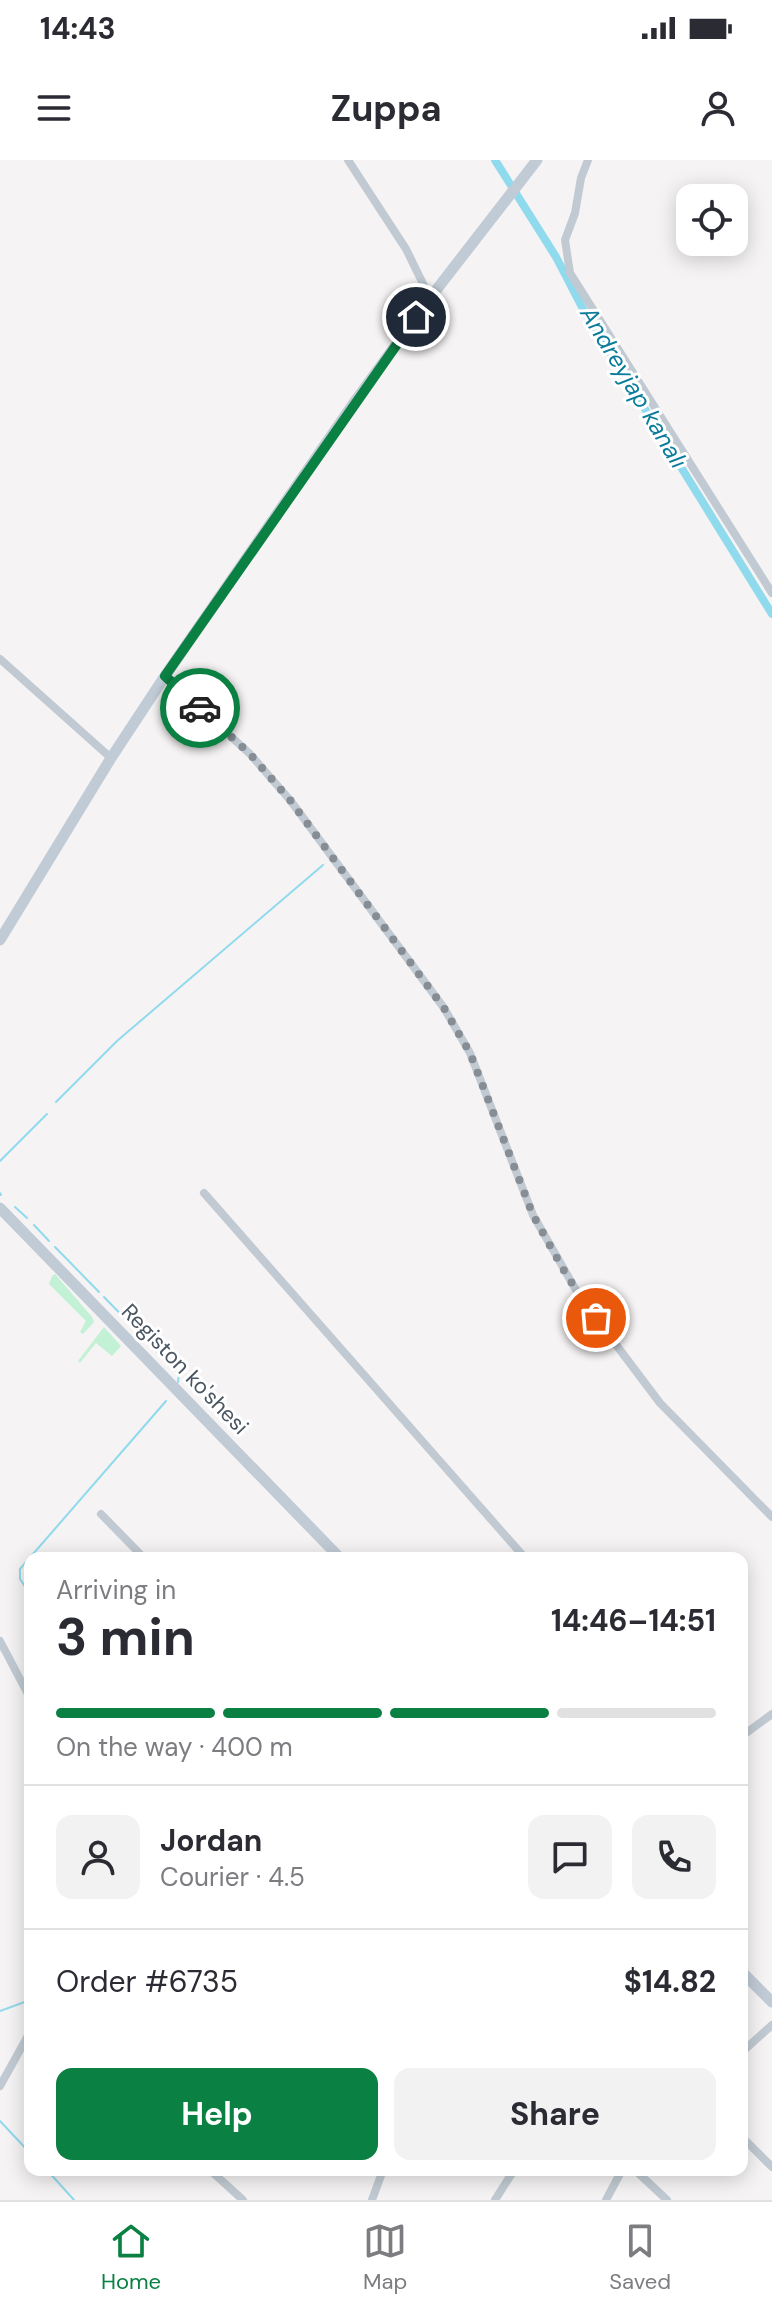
<!DOCTYPE html>
<html lang="en">
<head>
<meta charset="utf-8">
<style>
	:root { --surface:#fff; --page:#f2f2f3; --text:#2b2b33; --muted:#7c7c81; --line:#e1e1e2; --accent:#0b8043 }
	body { margin:0; font-family:"DM Sans",sans-serif; background:var(--page); color:var(--text); height:100vh; display:flex; flex-direction:column; font-size:30px; white-space:nowrap }
	* { box-sizing:border-box; margin:0 }
	p { font-size:26px; color:var(--muted) }
	.icon { flex:none; width:44px; height:44px; fill:none; stroke:currentColor; stroke-width:2; stroke-linecap:round; stroke-linejoin:round }
	.map { position:relative; flex:1; overflow:hidden }
	.details { position:absolute; left:24px; top:1392px; width:724px; height:624px; display:flex; flex-direction:column; background:var(--surface); border-radius:16px; box-shadow:0 4px 20px #0003 }
	.details>* { flex:none }
	.tools { position:absolute; left:676px; top:24px; display:grid; gap:16px }
	.tools a { display:grid; place-items:center; width:72px; height:72px; border-radius:16px; background:var(--surface); box-shadow:0 4px 20px #0003; font-size:40px }
	.pin { position:absolute; display:grid; place-items:center; width:68px; height:68px; color:#fff; margin:-34px; border:4px solid #fff; border-radius:50%; box-shadow:0 2px 8px #0007 }
	.courier { position:absolute; display:grid; place-items:center; width:80px; height:80px; margin:-40px; border:6px solid #0b8043; border-radius:50%; background:#fff; color:#222; box-shadow:0 2px 10px #0007 }
	.overview em { font-style:normal; font-weight:700 }
	.overview div { display:flex; flex-direction:column-reverse }
	.overview { display:flex; align-items:center; justify-content:space-between; height:136px; padding:0 32px }
	h1 { font-size:52px; font-weight:700; line-height:60px }
	.bar { display:grid; grid-template-columns:repeat(4,1fr); gap:12px 8px; align-content:center; height:96px; padding:0 32px }
	.bar i { height:10px; border-radius:6px; background:var(--line) }
	.bar .current { background:var(--accent) }
	.bar p { grid-column:span 4 }
	.line { display:flex; align-items:center; gap:20px; padding:0 32px; border-top:2px solid var(--line) }
	.line div { flex:1 }
	.round { display:grid; place-items:center; flex:none; width:84px; height:84px; border-radius:16px; background:var(--page) }
	.button { display:flex; gap:16px; margin-top:auto; padding:16px 32px }
	.button a { flex:1; height:92px; border-radius:16px; background:var(--accent); color:#fff; font-size:32px; font-weight:700; line-height:92px; text-align:center }
	.button a+a { background:var(--page); color:var(--text) }
	.status { display:flex; justify-content:space-between; align-items:center; height:56px; padding:0 40px; background:var(--surface); direction:ltr }
	.status svg { height:22px; fill:currentColor }
	header { display:flex; justify-content:space-between; align-items:center; height:104px; padding:0 32px; background:var(--surface); font-size:36px; font-weight:700 }
	.tabs { display:flex; justify-content:space-around; align-items:center; height:112px; border-top:2px solid var(--line); background:var(--surface); font-size:22px; color:var(--muted) }
	.tabs a { display:grid; justify-items:center; gap:4px }
	.tabs .current { color:var(--accent) }
	.map>svg:first-child { display:block }
	.green { fill:#c3f1d5 }
	.lines { fill:none; stroke-linecap:round; stroke-linejoin:round }
	.stream { stroke:#90daee; stroke-width:2 }
	.canal { stroke:#90daee; stroke-width:8 }
	.street { stroke:#c1cad2; stroke-width:8 }
	.secondary { stroke:#c1cbd6; stroke-width:11 }
	.done { stroke:#868d94; stroke-width:8; stroke-dasharray:0 14.4 }
	.route { stroke:#0b8043; stroke-width:10 }
	.labels { text-anchor:middle; dominant-baseline:central; stroke-width:6; stroke-linejoin:round; paint-order:stroke }
	.street-label { font-size:22px; fill:#4a5661; stroke:#fff }
	.water-label { font-size:24px; font-style:italic; fill:#0c7c9b; stroke:#fff }
</style>
</head>
<body>
<div class="status"><b>14:43</b><svg viewBox="0 0 49 12"><path d="M0 12V9h3v3zM5 12V6h3v6zM10 12V3h3v9zM15 12V0h3v12zM26 1h20v11H26zM47 4h2v5h-2z"/></svg></div>
<header><svg class="icon" aria-label="menu" viewBox="0 0 24 24"><path d="M4 6h16M4 12h16M4 18h16"/></svg>Zuppa<svg class="icon" aria-label="person" viewBox="0 0 24 24"><circle cx="12" cy="8" r="4"/><path d="M4 21q1-7 8-7t8 7"/></svg></header>
<div class="map">
<svg width="772" height="2040" viewBox="0 0 772 2040">
	<rect width="100%" height="100%" fill="#f5f3f3"/>
	<!-- green -->
	<path class="green" d="M55 1114 92 1157 94 1162 83 1174 80 1172 86 1161 49 1124 52 1116Z
		M104 1167 121 1186 112 1196 96 1183 80 1203 78 1201Z"/>
	<g class="lines">
		<!-- stream -->
		<path class="stream" d="M56 942 117 881 323 705
			M0 1001 47 954
			M0 1033 1 1035
			M15 1047 27 1058
			M34 1065 49 1081
			M55 1087 99 1132
			M104 1137 179 1214 178 1222
			M30 1434 20 1419V1409L166 1241
			M0 1851 30 1840
			M0 1961 30 1993
			M47 2010 74 2040"/>
		<!-- canal -->
		<path class="canal" d="M495 0 556 97 583 149 772 454"/>
		<!-- street -->
		<path class="street" d="M348 0 406 89 430 138
			M588 0 581 18 575 53 565 80 570 113 772 433
			M0 499 111 598
			M165 516 250 594 290 640 444 848 470 893 533 1055 580 1137 660 1243 772 1357
			M204 1033 525 1398
			M101 1354 144 1398
			M0 1481 30 1538
			M742 1576 772 1554
			M742 1892 772 1865
			M0 1926 30 1872
			M742 1977 772 2007
			M210 2010 243 2040
			M635 2010 667 2040
			M372 2040 383 2010
			M495 2040 514 2010
			M606 2040 622 2010"/>
		<!-- secondary -->
		<path class="secondary" d="M0 780 111 598 165 516 356 240 430 138 537 0
			M0 1048 340 1398
			M742 1812 772 1842"/>
	</g>
	<g class="lines">
		<!-- done -->
		<path class="done" d="M200 548 250 594 290 640 444 848 470 893 533 1055 567 1116 596 1158"/>
		<!-- route -->
		<path class="route" d="M200 548 165 516 416 157"/>
	</g>
	<g class="labels">
		<!-- street labels -->
		<g class="street-label">
			<text transform="translate(185 1209) rotate(46)">Registon ko'shesi</text>
		</g>
		<!-- water labels -->
		<g class="water-label">
			<text transform="translate(634 227) rotate(59)">Andreyjap kanalı</text>
		</g>
	</g>
</svg>
<div class="tools">
<a><svg class="icon" aria-label="locate" viewBox="0 0 24 24"><circle cx="12" cy="12" r="6"/><path d="M12 2v4M12 18v4M2 12h4M18 12h4"/></svg></a>
</div>
<div class="pin" style="left:596px;top:1158px;background:#ea580c"><svg class="icon" aria-label="bag" viewBox="0 0 24 24"><path d="M5 8h14l-1 12H6zM9 8a3 3 0 0 1 6 0"/></svg></div>
<div class="pin" style="left:416px;top:157px;background:#1f2937"><svg class="icon" aria-label="home" viewBox="0 0 24 24"><path d="M3 11l9-7 9 7M6 9v11h12V9"/></svg></div>
<div class="courier" style="left:200px;top:548px"><svg class="icon" aria-label="car" viewBox="0 0 24 24"><path d="M5 17H2v-5l4-1 3-4h7l3 4 3 1v5h-3M9 17h6M6 11h13"/><circle cx="7" cy="17" r="2"/><circle cx="17" cy="17" r="2"/></svg></div>
<section class="details">
<div class="overview"><div><h1>3 min</h1><p>Arriving in</p></div><em>14:46–14:51</em></div>
<div class="bar"><i class="current"></i><i class="current"></i><i class="current"></i><i></i><p>On the way · 400 m</p></div>
<div class="line" style="height:144px"><a class="round"><svg class="icon" aria-label="person" viewBox="0 0 24 24"><circle cx="12" cy="8" r="4"/><path d="M4 21q1-7 8-7t8 7"/></svg></a><div><b>Jordan</b><p>Courier · 4.5</p></div><a class="round"><svg class="icon" aria-label="chat" viewBox="0 0 24 24"><path d="M4 5h16v11H9l-5 4z"/></svg></a><a class="round"><svg class="icon" aria-label="phone" viewBox="0 0 24 24"><path d="M5 4h4l2 5-3 2q2 4 5 5l2-3 5 2v4C11 20 4 13 5 4z"/></svg></a></div>
<div class="line" style="height:104px"><div>Order #6735</div><b>$14.82</b></div>
<div class="button"><a>Help</a><a>Share</a></div>
</section>
</div>
<nav class="tabs">
<a class="current"><svg class="icon" aria-label="home" viewBox="0 0 24 24"><path d="M3 11l9-7 9 7M6 9v11h12V9"/></svg>Home</a>
<a><svg class="icon" aria-label="map" viewBox="0 0 24 24"><path d="M3 6l6-2 6 2 6-2v14l-6 2-6-2-6 2zM9 4v14M15 6v14"/></svg>Map</a>
<a><svg class="icon" aria-label="saved" viewBox="0 0 24 24"><path d="M7 4h10v16l-5-4-5 4z"/></svg>Saved</a>
</nav>
</body>
</html>
